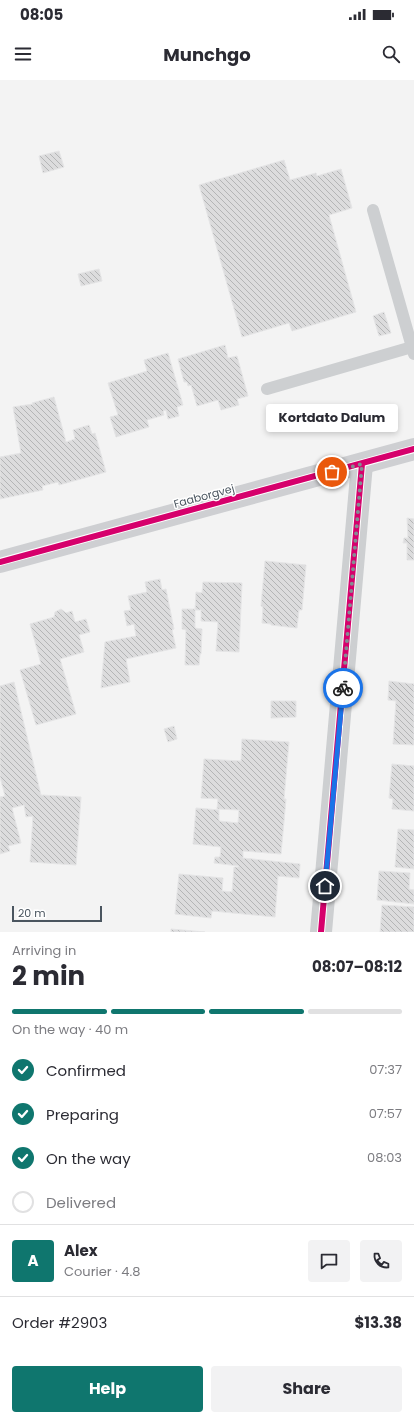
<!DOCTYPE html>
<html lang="en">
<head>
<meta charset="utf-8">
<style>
	:root { --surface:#fff; --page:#f2f2f3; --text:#2b2b33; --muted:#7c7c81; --line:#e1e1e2; --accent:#0f766e }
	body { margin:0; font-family:Poppins,sans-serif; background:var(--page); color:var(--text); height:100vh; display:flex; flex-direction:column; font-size:15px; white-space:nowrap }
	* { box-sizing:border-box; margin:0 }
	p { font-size:13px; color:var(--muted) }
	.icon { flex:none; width:22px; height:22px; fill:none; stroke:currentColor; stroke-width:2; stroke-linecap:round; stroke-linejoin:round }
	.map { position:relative; height:852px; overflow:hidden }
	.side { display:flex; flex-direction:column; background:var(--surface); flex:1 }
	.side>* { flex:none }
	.scale { position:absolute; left:12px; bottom:10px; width:90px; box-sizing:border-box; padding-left:4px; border:2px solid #4a555f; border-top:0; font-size:11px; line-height:14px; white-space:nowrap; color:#4a555f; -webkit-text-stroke:3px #fff; paint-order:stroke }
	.pin { position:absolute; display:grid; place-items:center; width:34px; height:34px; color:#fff; margin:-17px; border:2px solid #fff; border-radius:50%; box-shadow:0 1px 4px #0007 }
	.courier { position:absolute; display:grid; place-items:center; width:40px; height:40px; margin:-20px; border:3px solid #1a73e8; border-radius:50%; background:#fff; color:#222; box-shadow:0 1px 5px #0007 }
	.bubble { position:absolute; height:28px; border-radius:4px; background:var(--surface); box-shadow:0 2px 6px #0003; font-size:13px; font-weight:700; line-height:28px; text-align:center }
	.headline em { font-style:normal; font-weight:700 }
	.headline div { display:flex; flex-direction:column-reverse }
	.headline { display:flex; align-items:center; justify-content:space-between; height:68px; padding:0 12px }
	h1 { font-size:26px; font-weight:700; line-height:30px }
	.bar { display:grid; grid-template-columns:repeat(4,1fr); gap:6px 4px; align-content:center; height:48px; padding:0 12px }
	.bar i { height:5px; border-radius:3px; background:var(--line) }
	.bar .selected { background:var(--accent) }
	.bar p { grid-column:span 4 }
	.line { display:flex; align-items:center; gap:10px; padding:0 12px; border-top:1px solid var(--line) }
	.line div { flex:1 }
	.round { display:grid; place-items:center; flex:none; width:42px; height:42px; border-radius:4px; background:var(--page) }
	ol { padding:0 12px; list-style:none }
	li { display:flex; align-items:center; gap:12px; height:44px }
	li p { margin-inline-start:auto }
	li .icon { padding:4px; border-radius:50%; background:var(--accent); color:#fff; stroke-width:4 }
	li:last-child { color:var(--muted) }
	li i { width:22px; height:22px; border:2px solid var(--line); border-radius:50% }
	.action { display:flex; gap:8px; margin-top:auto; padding:8px 12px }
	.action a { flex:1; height:46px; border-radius:4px; background:var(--accent); color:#fff; font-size:16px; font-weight:700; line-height:46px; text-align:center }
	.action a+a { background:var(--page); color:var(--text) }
	.status { display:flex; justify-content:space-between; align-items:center; height:28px; padding:0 20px; background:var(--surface); direction:ltr }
	.status svg { height:11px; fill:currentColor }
	header { display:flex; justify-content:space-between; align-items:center; height:52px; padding:0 12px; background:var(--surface); font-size:18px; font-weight:700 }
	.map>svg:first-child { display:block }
	.building { fill:url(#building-back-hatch); stroke:#e5e5e6 }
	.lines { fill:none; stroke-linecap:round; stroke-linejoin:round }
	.service { stroke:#cdcfd1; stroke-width:12 }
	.minor { stroke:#cdcfd1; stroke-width:22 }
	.secondary { stroke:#cecfd2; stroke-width:22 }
	.cycleway-casing { stroke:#fff; stroke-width:8 }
	.cycleway { stroke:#d6006c; stroke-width:6 }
	.done { stroke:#858c93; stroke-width:4; stroke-dasharray:0 7.2 }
	.route { stroke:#1a73e8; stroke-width:5 }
	.labels { text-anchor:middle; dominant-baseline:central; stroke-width:3; stroke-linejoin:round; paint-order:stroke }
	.street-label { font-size:11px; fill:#4a555f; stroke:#fff }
</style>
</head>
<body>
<div class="status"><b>08:05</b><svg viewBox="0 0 49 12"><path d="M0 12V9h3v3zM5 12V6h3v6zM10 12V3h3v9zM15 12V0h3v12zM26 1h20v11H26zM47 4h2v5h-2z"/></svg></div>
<header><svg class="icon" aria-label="menu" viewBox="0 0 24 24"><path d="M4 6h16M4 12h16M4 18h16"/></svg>Munchgo<svg class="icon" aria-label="search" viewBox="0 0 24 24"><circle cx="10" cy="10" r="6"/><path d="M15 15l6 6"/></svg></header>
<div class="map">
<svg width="414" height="852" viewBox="0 0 414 852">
	<defs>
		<pattern id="building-back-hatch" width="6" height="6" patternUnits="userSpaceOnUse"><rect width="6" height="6" fill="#dcdcdd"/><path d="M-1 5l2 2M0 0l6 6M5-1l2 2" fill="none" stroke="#b4b5b6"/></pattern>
	</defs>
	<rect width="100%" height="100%" fill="#f3f3f3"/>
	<!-- building -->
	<path class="building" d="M59 71 64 87 43 93 39 76Z
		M284 80 290 100 316 93 317 96 341 89 352 128 329 135 356 232 292 251 289 243 242 257 199 105Z
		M99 189 102 201 81 206 78 194Z
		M384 232 391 253 379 256 373 236Z
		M225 265 228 278 237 276 248 316 237 319 239 325 221 330 218 320 197 326 191 305 188 306 187 302H184L178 279Z
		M168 273 183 325 177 327 179 336 168 339 166 330 163 331 164 335 147 340 149 347 116 357 110 337 118 335 108 303 147 291 144 280Z
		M54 317 66 362 75 359 73 350 89 345 92 354 95 353 106 392 59 405 58 402 42 406 43 410 0 419V377L21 373 13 327 33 324 32 323Z
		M407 438 414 439V480H407V463H403L404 458H408Z
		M265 481 306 485 302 530H299L297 548 271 545V544L262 543 263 527 261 526Z
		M160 499 162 510 166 509 174 549 172 550 176 568 126 579 130 602 101 608 105 562 136 556 134 544 127 546 124 531 131 530 128 516 147 512 145 502Z
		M203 502 242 503 239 572 216 571 218 542 201 541V530H195L196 512 202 513Z
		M61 529 66 533 72 531 75 542 86 539 90 552 79 555 84 572 60 579 76 634 36 645 20 590 41 584 30 544 54 537 55 532Z
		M182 529H195V548L202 549 201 574H200L199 585H185L186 550 182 549Z
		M389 601 414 604V665L393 664 396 621 388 620Z
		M14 602 41 715 81 717 76 785 30 782 33 736 26 737 24 725 12 728 21 763 8 766 10 771 0 774V717L5 716 0 697V606Z
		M271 621H296V637L271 638Z
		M174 646 177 659 168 662 164 649Z
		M242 659 289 662 284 719H286L281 774 243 771V778L300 784 299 798 278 796 275 837 212 831 211 838 175 834 179 794 223 798 222 811 232 812 234 787H238L239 786 214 783 215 777H220L221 767 193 764 196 728 219 730V741L238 743 239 730 217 729 218 719 201 718 204 679 241 681Z
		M392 684 414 686V731L392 729 393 719 389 718Z
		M398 749 414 750V789L395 787Z
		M379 791 410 793 409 809 414 810V824L377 820Z
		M382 825 414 827V852H380Z
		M171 849 205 852H171Z"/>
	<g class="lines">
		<!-- service -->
		<path class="service" d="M373 130 414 274
			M267 309 412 267"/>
		<!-- minor -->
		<path class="minor" d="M321 852 362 384"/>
		<!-- secondary -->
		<path class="secondary" d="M0 482 414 369"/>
		<defs>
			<path id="cycleway" d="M0 482 414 369
				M321 852 362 384"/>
		</defs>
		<!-- cycleway casing -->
		<use href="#cycleway" class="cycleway-casing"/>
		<!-- cycleway -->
		<use href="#cycleway" class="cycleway"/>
	</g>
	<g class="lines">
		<!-- done -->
		<path class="done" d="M332 392 362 384 343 608"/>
		<!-- route -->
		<path class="route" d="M325 806 343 608"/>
	</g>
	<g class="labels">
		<!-- street labels -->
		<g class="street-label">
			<text transform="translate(204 416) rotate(-15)">Faaborgvej</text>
		</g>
	</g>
</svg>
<div class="scale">20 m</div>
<div class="pin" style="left:332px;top:392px;background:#ea580c"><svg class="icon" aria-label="bag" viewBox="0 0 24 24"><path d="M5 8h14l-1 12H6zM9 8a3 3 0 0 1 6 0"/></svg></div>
<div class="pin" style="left:325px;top:806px;background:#1f2937"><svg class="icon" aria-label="home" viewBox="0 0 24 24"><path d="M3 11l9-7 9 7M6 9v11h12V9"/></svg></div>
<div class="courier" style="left:343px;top:608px"><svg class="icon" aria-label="bike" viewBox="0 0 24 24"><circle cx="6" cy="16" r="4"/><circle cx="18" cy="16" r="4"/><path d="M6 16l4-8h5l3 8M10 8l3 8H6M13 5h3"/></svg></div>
<div class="bubble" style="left:266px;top:324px;width:132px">Kortdato Dalum</div>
</div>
<section class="side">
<div class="headline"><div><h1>2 min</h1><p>Arriving in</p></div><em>08:07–08:12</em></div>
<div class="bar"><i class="selected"></i><i class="selected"></i><i class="selected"></i><i></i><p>On the way · 40 m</p></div>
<ol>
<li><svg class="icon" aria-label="check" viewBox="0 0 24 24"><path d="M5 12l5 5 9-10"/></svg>Confirmed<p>07:37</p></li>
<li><svg class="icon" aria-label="check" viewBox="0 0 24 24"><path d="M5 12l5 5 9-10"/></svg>Preparing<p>07:57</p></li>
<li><svg class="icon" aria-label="check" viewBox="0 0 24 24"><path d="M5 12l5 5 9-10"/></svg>On the way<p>08:03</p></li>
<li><i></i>Delivered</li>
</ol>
<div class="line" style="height:72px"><b class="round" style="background:var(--accent);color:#fff">A</b><div><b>Alex</b><p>Courier · 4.8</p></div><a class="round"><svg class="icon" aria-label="chat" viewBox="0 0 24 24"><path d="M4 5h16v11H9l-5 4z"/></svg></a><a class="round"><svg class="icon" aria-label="phone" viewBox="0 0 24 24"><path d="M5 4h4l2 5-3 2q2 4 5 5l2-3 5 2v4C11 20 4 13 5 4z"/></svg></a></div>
<div class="line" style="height:52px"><div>Order #2903</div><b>$13.38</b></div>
<div class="action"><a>Help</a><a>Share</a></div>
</section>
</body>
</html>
